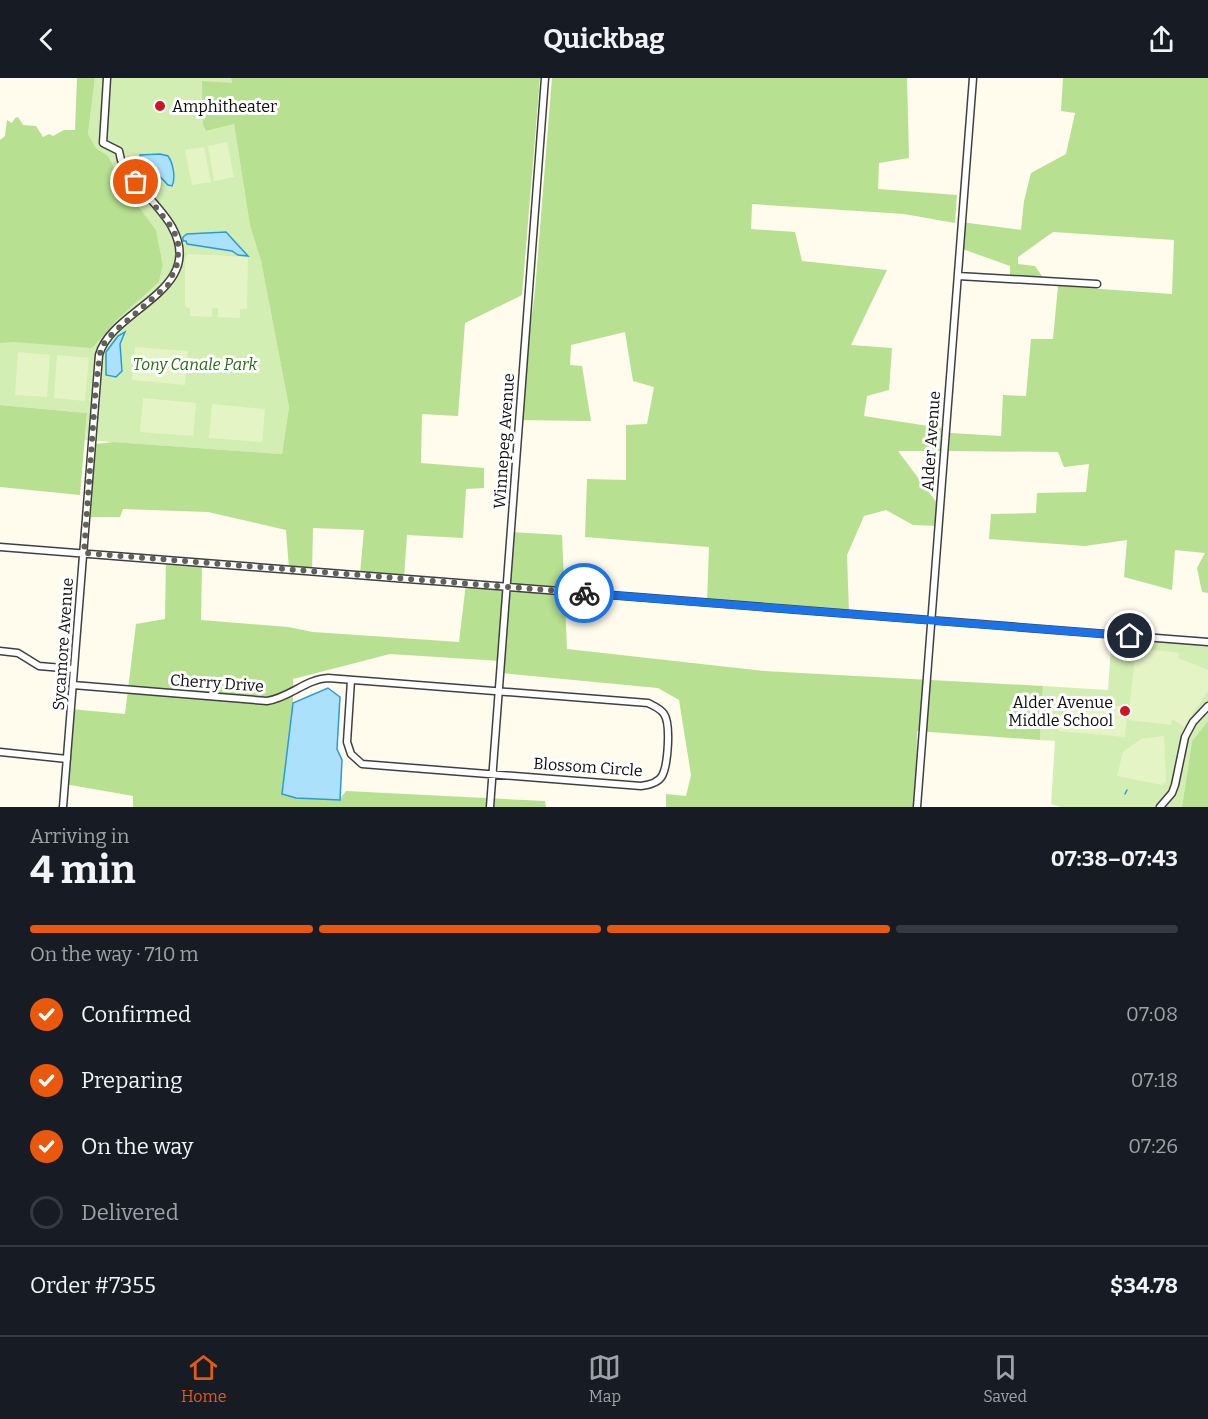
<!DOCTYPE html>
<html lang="en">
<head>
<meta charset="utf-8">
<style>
	:root { --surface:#171b24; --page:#242831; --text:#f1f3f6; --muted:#9ea1a6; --line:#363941; --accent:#ea580c }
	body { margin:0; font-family:Bitter,serif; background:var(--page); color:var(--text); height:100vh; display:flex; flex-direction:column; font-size:22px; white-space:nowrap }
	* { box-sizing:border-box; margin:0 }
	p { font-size:20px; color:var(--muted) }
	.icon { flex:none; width:33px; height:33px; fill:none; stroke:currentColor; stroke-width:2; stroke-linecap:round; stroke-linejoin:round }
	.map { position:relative; height:729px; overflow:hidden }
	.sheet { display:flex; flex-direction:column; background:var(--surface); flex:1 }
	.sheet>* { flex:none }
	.pin { position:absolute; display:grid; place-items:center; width:51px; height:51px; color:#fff; margin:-26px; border:3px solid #fff; border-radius:50%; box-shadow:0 2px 6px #0007 }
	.courier { position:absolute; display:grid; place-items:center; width:60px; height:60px; margin:-30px; border:4px solid #1a73e8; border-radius:50%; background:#fff; color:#222; box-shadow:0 2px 8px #0007 }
	.summary em { font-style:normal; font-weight:700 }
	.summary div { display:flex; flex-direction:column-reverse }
	.summary { display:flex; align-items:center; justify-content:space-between; height:102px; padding:0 30px }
	h1 { font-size:39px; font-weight:700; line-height:45px }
	.bar { display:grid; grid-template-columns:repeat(4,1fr); gap:9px 6px; align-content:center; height:72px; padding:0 30px }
	.bar i { height:8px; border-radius:4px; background:var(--line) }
	.bar .active { background:var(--accent) }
	.bar p { grid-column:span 4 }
	.line { display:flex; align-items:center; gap:15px; padding:0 30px; border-top:2px solid var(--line) }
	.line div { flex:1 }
	ol { padding:0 30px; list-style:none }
	li { display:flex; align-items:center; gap:18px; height:66px }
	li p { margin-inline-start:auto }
	li .icon { padding:6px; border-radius:50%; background:var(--accent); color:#fff; stroke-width:4 }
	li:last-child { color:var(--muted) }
	li i { width:33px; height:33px; border:3px solid var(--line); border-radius:50% }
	header { display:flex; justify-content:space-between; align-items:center; height:78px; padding:0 30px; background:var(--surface); font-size:27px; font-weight:700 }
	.tabs { display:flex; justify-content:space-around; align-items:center; height:84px; border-top:2px solid var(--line); background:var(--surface); font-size:16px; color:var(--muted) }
	.tabs a { display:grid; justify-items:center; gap:3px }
	.tabs .active { color:var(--accent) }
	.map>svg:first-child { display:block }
	.green { fill:#d3eeb2 }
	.forest { fill:#b7e090 }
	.pitch { fill:#e5f4c5 }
	.water { fill:#ace1fc; stroke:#2b9adb; stroke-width:1.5 }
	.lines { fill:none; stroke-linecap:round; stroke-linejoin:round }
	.stream { stroke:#2b9adb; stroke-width:1.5 }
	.minor-casing { stroke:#404040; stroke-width:9 }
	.minor { stroke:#fff; stroke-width:6 }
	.done { stroke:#62605b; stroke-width:6; stroke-dasharray:0 10.8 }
	.route { stroke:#1a73e8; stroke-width:8 }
	.poi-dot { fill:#cb1725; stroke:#fff; stroke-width:2 }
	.labels { text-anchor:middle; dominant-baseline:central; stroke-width:6; stroke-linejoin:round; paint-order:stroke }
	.poi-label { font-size:16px; fill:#0d0d0d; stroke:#fff; text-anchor:start }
	.park-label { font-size:16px; font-style:italic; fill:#2b6b17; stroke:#fff }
	.street-label { font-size:16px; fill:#0d0d0d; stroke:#fff }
</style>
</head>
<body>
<header><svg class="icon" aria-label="back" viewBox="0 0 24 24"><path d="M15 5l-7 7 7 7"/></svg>Quickbag<svg class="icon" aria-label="share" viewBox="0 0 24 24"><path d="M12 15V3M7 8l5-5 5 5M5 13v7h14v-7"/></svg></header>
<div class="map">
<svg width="1208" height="729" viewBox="0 0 1208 729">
	<rect width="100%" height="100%" fill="#fffbed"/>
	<!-- green -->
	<path class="green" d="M95 0H231L232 5 203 22 202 35 206 53 234 46 250 148 261 183 289 329 282 376 85 362 87 335 0 327V265L110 251 119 240 159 204 163 187 156 152 126 111 108 78 96 70 88 56Z
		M1112 555 1208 559V643L1192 663 1182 729H1166L1161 724 1155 729H1061L1051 726 1055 663 1040 662 1043 608 1108 612Z"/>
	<!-- forest -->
	<path class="forest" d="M77 0H95L88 56 96 70 108 78 126 111 156 152 163 187 159 204 119 240 92 270 14 264 0 265V62L5 58 7 42 12 45 15 40 18 39 23 47 36 48 43 59 49 56 53 58 64 52H75Z
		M231 0H540L522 217 465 245 458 338 422 336 421 385 484 390V410L466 411 463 460 407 457 404 500 360 496 364 452 313 450 312 493 289 491 286 452 208 434 123 431 120 439H90L95 366 114 364 282 376 289 329 261 183 250 148 234 46 206 53 203 47 202 3 232 5Z
		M552 0H907L909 80 879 85 878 111 957 117 955 145 904 136 752 126 751 151 795 154 802 183 887 192 851 267 892 270 889 312 867 318 864 338 941 350 940 373H898L940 429 939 448 913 447 886 432 864 438 847 477 849 535 707 524 709 469 585 459 587 401 626 402V347L647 346 654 309 633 303 625 254 571 267 570 287 582 288 591 343 518 342 535 213Z
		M1063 0H1208V515L1202 514 1197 490 1205 475 1175 472 1172 512 1124 499 1127 462 1085 468 989 461 991 436 1036 435 1037 415 1086 414 1089 386 1064 389 1058 374 949 373 950 355 1001 358 1003 317 1026 318 1031 261H1053L1058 208 1172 216 1174 162 1053 154 1018 179V186L1035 188 1048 207 1010 204V188L960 170 961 144 1021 152 1024 123 1031 95 1066 76 1075 35 1061 33Z
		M0 327 87 335 80 417 0 409Z
		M510 454 562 457 567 571 764 593 1043 608 1040 662 917 653 916 729H666V716L686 718 691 697 679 622 658 610 501 595V583L390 576 293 601V625L282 716 339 722 346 713 545 723 546 729H133V718L65 706 70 631 125 636 136 546 165 541 166 481 202 484 201 542 288 549 313 554 459 564 466 505 505 507Z
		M1208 643V729H1182L1192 663Z"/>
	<!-- pitch -->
	<path class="pitch" d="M227 64 234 99 214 103 208 68Z
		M204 69 211 104 192 107 185 72Z
		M188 176 248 179 247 231H240V240L218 239V230H212V239L190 238V230L185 229V182Z
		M135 269 188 273 185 307 132 302Z
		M18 274 50 277 47 319 15 317Z
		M57 277 89 280 85 323 54 320Z
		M143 320 196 325 193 358 140 354Z
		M212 326 265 331 262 364 209 360Z
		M1136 570 1179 575 1178 580 1208 592V613L1184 649 1172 641 1171 647 1128 642Z
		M1066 623 1128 629 1125 659 1059 653 1058 648H1064Z
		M1164 658 1166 704 1162 707 1117 698 1123 674 1141 661Z"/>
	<!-- water -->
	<path class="water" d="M160 76 168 78C173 85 176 100 172 108L168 107 151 89 142 85 140 77Z
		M226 154 248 178 238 177 232 173 187 166 186 163H183V159L187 156Z
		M125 254 120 266 122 293 116 299 106 297V274L118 258Z
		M328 610 340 619 337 671 342 682 340 722 296 720 282 716 293 625Z"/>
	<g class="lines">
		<!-- stream -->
		<path class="stream" d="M1125 716 1127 712"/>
		<defs>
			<path id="minor" d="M958 198 1097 206
				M0 469 1208 564
				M0 573 18 575 39 588 74 591
				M73 607 267 623C289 620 306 601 328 600L648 625C654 628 660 630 664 636 671 646 668 687 662 698 658 705 649 707 641 708L362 686 351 676 347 664 351 602
				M0 674 67 681
				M63 729 99 277C112 230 207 213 172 149 160 128 139 111 125 92L121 82 119 73 103 65 107 0
				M490 729 545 0
				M917 729 973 0
				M1160 729 1172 715 1175 707 1185 659 1193 644 1208 628"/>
		</defs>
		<!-- minor casing -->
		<use href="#minor" class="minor-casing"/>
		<!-- minor -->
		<use href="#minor" class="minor"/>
	</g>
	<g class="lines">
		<!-- done -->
		<path class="done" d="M136 104 173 151 178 164V184L168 207 113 255 101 269 96 306 84 475 584 515"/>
		<!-- route -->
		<path class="route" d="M584 515 1130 558"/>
	</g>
	<!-- markers -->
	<g class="poi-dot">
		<circle cx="160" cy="28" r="6"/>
		<circle cx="1125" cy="633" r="6"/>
	</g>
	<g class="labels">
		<!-- poi labels -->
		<g class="poi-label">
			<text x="172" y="28">Amphitheater</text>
			<text x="1113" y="624" text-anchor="end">Alder Avenue<tspan x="1113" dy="18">Middle School</tspan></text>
		</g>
		<!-- park labels -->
		<g class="park-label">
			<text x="195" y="286">Tony Canale Park</text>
		</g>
		<!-- street labels -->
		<g class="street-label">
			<text transform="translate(504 363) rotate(-86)">Winnepeg Avenue</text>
			<text transform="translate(931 363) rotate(-86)">Alder Avenue</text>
			<text transform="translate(63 566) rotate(-86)">Sycamore Avenue</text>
			<text transform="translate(217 605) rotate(4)">Cherry Drive</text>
			<text transform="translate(588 689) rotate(4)">Blossom Circle</text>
		</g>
	</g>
</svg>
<div class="pin" style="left:136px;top:104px;background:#ea580c"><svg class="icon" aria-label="bag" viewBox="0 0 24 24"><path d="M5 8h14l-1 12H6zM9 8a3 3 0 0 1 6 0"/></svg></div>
<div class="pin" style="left:1130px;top:558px;background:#1f2937"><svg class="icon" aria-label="home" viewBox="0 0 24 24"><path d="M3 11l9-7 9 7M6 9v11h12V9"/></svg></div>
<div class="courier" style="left:584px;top:515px"><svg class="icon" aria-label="bike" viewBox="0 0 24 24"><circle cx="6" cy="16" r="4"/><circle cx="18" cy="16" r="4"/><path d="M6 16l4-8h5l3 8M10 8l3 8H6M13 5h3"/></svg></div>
</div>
<section class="sheet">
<div class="summary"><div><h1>4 min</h1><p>Arriving in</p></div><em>07:38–07:43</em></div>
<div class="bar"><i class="active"></i><i class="active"></i><i class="active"></i><i></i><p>On the way · 710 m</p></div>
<ol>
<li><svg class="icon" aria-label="check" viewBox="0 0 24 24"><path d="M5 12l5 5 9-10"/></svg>Confirmed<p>07:08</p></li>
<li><svg class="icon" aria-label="check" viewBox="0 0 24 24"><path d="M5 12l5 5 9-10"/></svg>Preparing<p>07:18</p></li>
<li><svg class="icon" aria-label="check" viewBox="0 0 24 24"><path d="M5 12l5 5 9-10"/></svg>On the way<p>07:26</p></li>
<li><i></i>Delivered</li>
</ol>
<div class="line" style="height:78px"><div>Order #7355</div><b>$34.78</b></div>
</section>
<nav class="tabs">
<a class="active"><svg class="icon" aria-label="home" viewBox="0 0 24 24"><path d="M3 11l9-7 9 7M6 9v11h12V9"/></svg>Home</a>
<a><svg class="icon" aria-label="map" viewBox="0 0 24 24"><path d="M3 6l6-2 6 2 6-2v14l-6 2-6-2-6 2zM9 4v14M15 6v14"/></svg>Map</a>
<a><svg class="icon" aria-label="saved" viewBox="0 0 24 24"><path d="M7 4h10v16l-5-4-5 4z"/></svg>Saved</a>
</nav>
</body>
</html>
